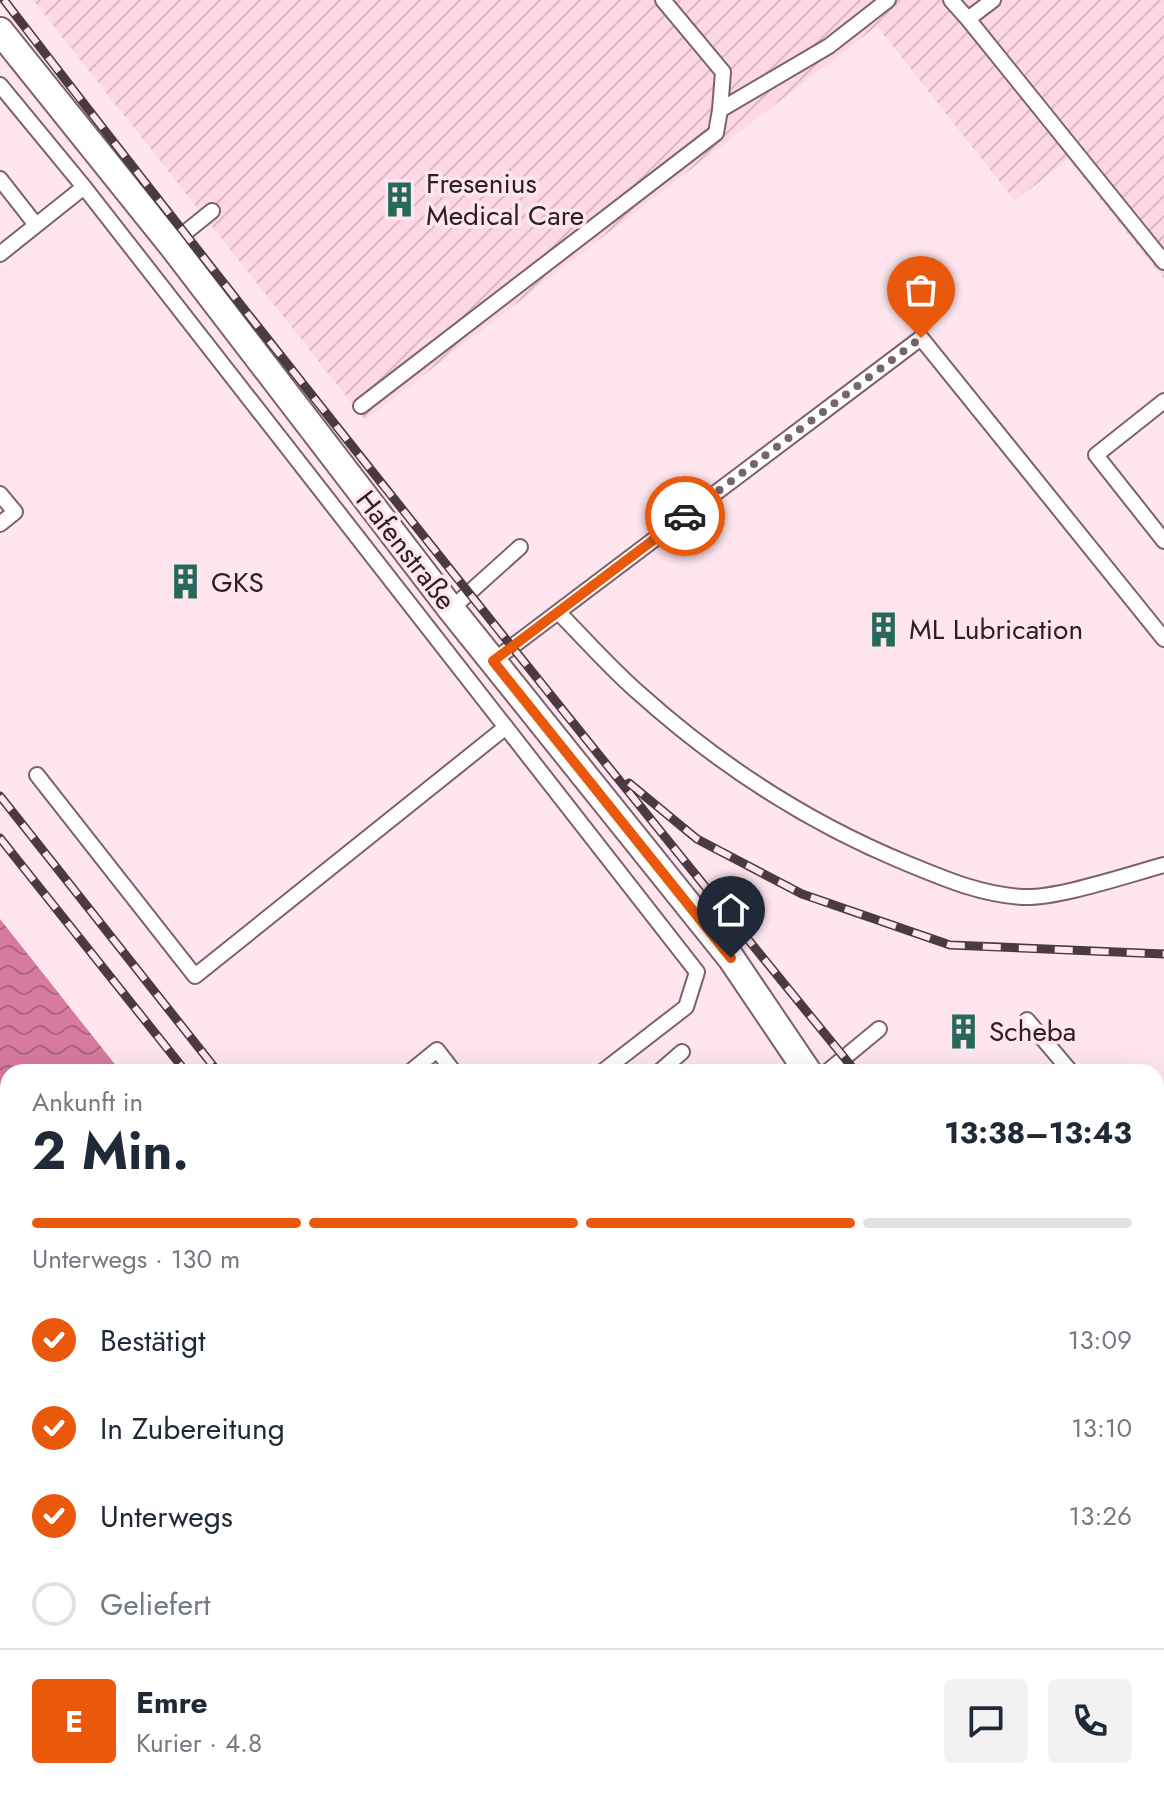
<!DOCTYPE html>
<html lang="de">
<head>
<meta charset="utf-8">
<style>
	:root { --surface:#fff; --page:#f2f2f3; --text:#1f2937; --muted:#747a83; --line:#e0e1e3; --accent:#ea580c }
	body { margin:0; font-family:Jost,sans-serif; background:var(--page); color:var(--text); height:100vh; display:flex; flex-direction:column; font-size:30px; white-space:nowrap }
	* { box-sizing:border-box; margin:0 }
	p { font-size:26px; color:var(--muted) }
	.icon { flex:none; width:44px; height:44px; fill:none; stroke:currentColor; stroke-width:2; stroke-linecap:round; stroke-linejoin:round }
	.map { position:relative; flex:1; overflow:hidden }
	.sheet { position:absolute; left:0px; top:1064px; width:1164px; height:744px; display:flex; flex-direction:column; background:var(--surface); border-radius:24px 24px 0 0; box-shadow:0 8px 32px #0002 }
	.sheet>* { flex:none }
	.pin { position:absolute; display:grid; place-items:center; width:68px; height:68px; color:#fff; margin:-82px -34px; border-radius:50% 50% 50% 0; rotate:-45deg; box-shadow:0 0 8px #0007 }
	.pin .icon { rotate:45deg }
	.courier { position:absolute; display:grid; place-items:center; width:80px; height:80px; margin:-40px; border:6px solid #ea580c; border-radius:50%; background:#fff; color:#222; box-shadow:0 2px 10px #0007 }
	.overview em { font-style:normal; font-weight:700 }
	.overview div { display:flex; flex-direction:column-reverse }
	.overview { display:flex; align-items:center; justify-content:space-between; height:136px; padding:0 32px }
	h1 { font-size:52px; font-weight:700; line-height:60px }
	.bar { display:grid; grid-template-columns:repeat(4,1fr); gap:12px 8px; align-content:center; height:96px; padding:0 32px }
	.bar i { height:10px; border-radius:6px; background:var(--line) }
	.bar .selected { background:var(--accent) }
	.bar p { grid-column:span 4 }
	.line { display:flex; align-items:center; gap:20px; padding:0 32px; border-top:2px solid var(--line) }
	.line div { flex:1 }
	.round { display:grid; place-items:center; flex:none; width:84px; height:84px; border-radius:8px; background:var(--page) }
	ol { padding:0 32px; list-style:none }
	li { display:flex; align-items:center; gap:24px; height:88px }
	li p { margin-inline-start:auto }
	li .icon { padding:8px; border-radius:50%; background:var(--accent); color:#fff; stroke-width:4 }
	li:last-child { color:var(--muted) }
	li i { width:44px; height:44px; border:4px solid var(--line); border-radius:50% }
	.map>svg:first-child { display:block }
	.industrial { fill:url(#industrial-furrows) }
	.grass { fill:#f6c2d5 }
	.water { fill:url(#water-waves) }
	.lines { fill:none; stroke-linecap:round; stroke-linejoin:round }
	.lane-casing { stroke:#7d626c; stroke-width:18 }
	.street-casing { stroke:#7d626c; stroke-width:30 }
	.secondary-casing { stroke:#7d626c; stroke-width:42 }
	.lane { stroke:#fff; stroke-width:14 }
	.street { stroke:#fff; stroke-width:26 }
	.secondary { stroke:#fff; stroke-width:38 }
	.rail-casing { stroke:#493b40; stroke-width:9 }
	.rail { stroke:#fee5ee; stroke-width:6; stroke-dasharray:18; stroke-linecap:butt }
	.done { stroke:#76656b; stroke-width:8; stroke-dasharray:0 14.4 }
	.route { stroke:#ea580c; stroke-width:10 }
	.labels { text-anchor:middle; dominant-baseline:central; stroke-width:7; stroke-linejoin:round; paint-order:stroke }
	.poi-label { font-size:28px; fill:#2c2025; stroke:#fee5ee; text-anchor:start }
	.street-label { font-size:28px; fill:#2c2025; stroke:#fee5ee }
</style>
</head>
<body>
<div class="map">
<svg width="1164" height="1808" viewBox="0 0 1164 1808">
	<defs>
		<pattern id="industrial-furrows" width="10" height="10" patternUnits="userSpaceOnUse" patternTransform="scale(2)"><rect width="10" height="10" fill="#fed7e5"/><path d="M-1 1l2-2M0 10L10 0M9 11l2-2" fill="none" stroke="#dab8c4"/></pattern>
		<pattern id="water-waves" width="16" height="10" patternUnits="userSpaceOnUse" patternTransform="scale(2)"><rect width="16" height="10" fill="#d67aa0"/><path d="M0 5q4-4 8 0t8 0" fill="none" stroke="#ae6482"/></pattern>
	</defs>
	<rect width="100%" height="100%" fill="#fee5ee"/>
	<!-- industrial -->
	<path class="industrial" d="M33 0H1164V279L1068 159 1015 201 877 26 365 420Z
		M1164 1196V1476L1156 1466V1202Z"/>
	<!-- grass -->
	<path class="grass" d="M0 1425 8 1436V1544L0 1533Z
		M8 1550V1800H259L263 1808H0V1555Z"/>
	<!-- water -->
	<path class="water" d="M0 919 121 1072H8V1436L0 1425Z
		M259 1800H698L704 1808H263Z"/>
	<g class="lines">
		<defs>
			<path id="lane" d="M663 0 723 72 720 110
				M951 0 968 19
				M993 0 968 19 1164 262
				M0 85 84 187 697 972 686 1007 602 1072
				M0 179 36 225
				M171 244 212 211
				M0 254 84 187
				M1164 401 1096 455 1164 541
				M361 406 716 133 720 110 829 46 888 0
				M0 494 15 512 0 524
				M451 609 520 547
				M558 612C585 639 611 669 640 694 718 764 809 823 906 863 945 879 979 894 1022 897 1057 899 1127 875 1164 865
				M493 661 921 338 1164 639
				M37 775 195 976 506 727
				M1027 1020 1071 1072
				M410 1072 437 1050 454 1072
				M659 1072 682 1052
				M827 1072 879 1029
				M1156 1283 1164 1293
				M1164 1360 1160 1386 1164 1414
				M1156 1743 1164 1753
				M1143 1808 1153 1800"/>
			<path id="street" d="M0 31 171 244 451 609 731 958 808 1072"/>
			<path id="secondary" d="M1156 1145 1164 1138
				M1156 1499 1164 1509"/>
		</defs>
		<!-- lane casing -->
		<use href="#lane" class="lane-casing"/>
		<!-- street casing -->
		<use href="#street" class="street-casing"/>
		<!-- secondary casing -->
		<use href="#secondary" class="secondary-casing"/>
		<!-- lane -->
		<use href="#lane" class="lane"/>
		<!-- street -->
		<use href="#street" class="street"/>
		<!-- secondary -->
		<use href="#secondary" class="secondary"/>
		<defs>
			<path id="rail" d="M4 0C282 362 567 718 856 1072
				M629 783 697 839 802 894 950 945 1164 954
				M0 796 218 1072
				M0 838 186 1072
				M1156 1445 1164 1455
				M765 1800 771 1808
				M792 1800 798 1808"/>
		</defs>
		<!-- rail casing -->
		<use href="#rail" class="rail-casing"/>
		<!-- rail -->
		<use href="#rail" class="rail"/>
	</g>
	<g class="lines">
		<!-- done -->
		<path class="done" d="M685 516 921 338"/>
		<!-- route -->
		<path class="route" d="M685 516 493 661 731 958"/>
	</g>
	<!-- icons -->
	<defs>
		<symbol id="building-bare" viewBox="-9 -9 18 18"><path d="M-4-6H4V6H1V3H-1V6H-4ZM-2.5-4.3h1.7v1.8h-1.7ZM.8-4.3h1.7v1.8H.8ZM-2.5-1h1.7V.8h-1.7ZM.8-1h1.7V.8H.8Z" fill="#266859" stroke="#fee5ee" stroke-width="2.5" paint-order="stroke"/></symbol>
	</defs>
	<g fill-rule="evenodd">
		<use href="#building-bare" x="374" y="174" width="51" height="51"/>
		<use href="#building-bare" x="160" y="556" width="51" height="51"/>
		<use href="#building-bare" x="858" y="604" width="51" height="51"/>
		<use href="#building-bare" x="938" y="1006" width="51" height="51"/>
	</g>
	<g class="labels">
		<!-- poi labels -->
		<g class="poi-label">
			<text x="426" y="183">Fresenius<tspan x="426" dy="32">Medical Care</tspan></text>
			<text x="211" y="582">GKS</text>
			<text x="909" y="629">ML Lubrication</text>
			<text x="989" y="1031">Scheba</text>
		</g>
		<!-- street labels -->
		<g class="street-label">
			<text transform="translate(406 550) rotate(52)">Hafenstraße</text>
		</g>
	</g>
</svg>
<div class="pin" style="left:921px;top:338px;background:#ea580c"><svg class="icon" aria-label="bag" viewBox="0 0 24 24"><path d="M5 8h14l-1 12H6zM9 8a3 3 0 0 1 6 0"/></svg></div>
<div class="pin" style="left:731px;top:958px;background:#1f2937"><svg class="icon" aria-label="home" viewBox="0 0 24 24"><path d="M3 11l9-7 9 7M6 9v11h12V9"/></svg></div>
<div class="courier" style="left:685px;top:516px"><svg class="icon" aria-label="car" viewBox="0 0 24 24"><path d="M5 17H2v-5l4-1 3-4h7l3 4 3 1v5h-3M9 17h6M6 11h13"/><circle cx="7" cy="17" r="2"/><circle cx="17" cy="17" r="2"/></svg></div>
<section class="sheet">
<div class="overview"><div><h1>2 Min.</h1><p>Ankunft in</p></div><em>13:38–13:43</em></div>
<div class="bar"><i class="selected"></i><i class="selected"></i><i class="selected"></i><i></i><p>Unterwegs · 130 m</p></div>
<ol>
<li><svg class="icon" aria-label="check" viewBox="0 0 24 24"><path d="M5 12l5 5 9-10"/></svg>Bestätigt<p>13:09</p></li>
<li><svg class="icon" aria-label="check" viewBox="0 0 24 24"><path d="M5 12l5 5 9-10"/></svg>In Zubereitung<p>13:10</p></li>
<li><svg class="icon" aria-label="check" viewBox="0 0 24 24"><path d="M5 12l5 5 9-10"/></svg>Unterwegs<p>13:26</p></li>
<li><i></i>Geliefert</li>
</ol>
<div class="line" style="height:144px"><b class="round" style="background:var(--accent);color:#fff">E</b><div><b>Emre</b><p>Kurier · 4.8</p></div><a class="round"><svg class="icon" aria-label="chat" viewBox="0 0 24 24"><path d="M4 5h16v11H9l-5 4z"/></svg></a><a class="round"><svg class="icon" aria-label="phone" viewBox="0 0 24 24"><path d="M5 4h4l2 5-3 2q2 4 5 5l2-3 5 2v4C11 20 4 13 5 4z"/></svg></a></div>
</section>
</div>
</body>
</html>
